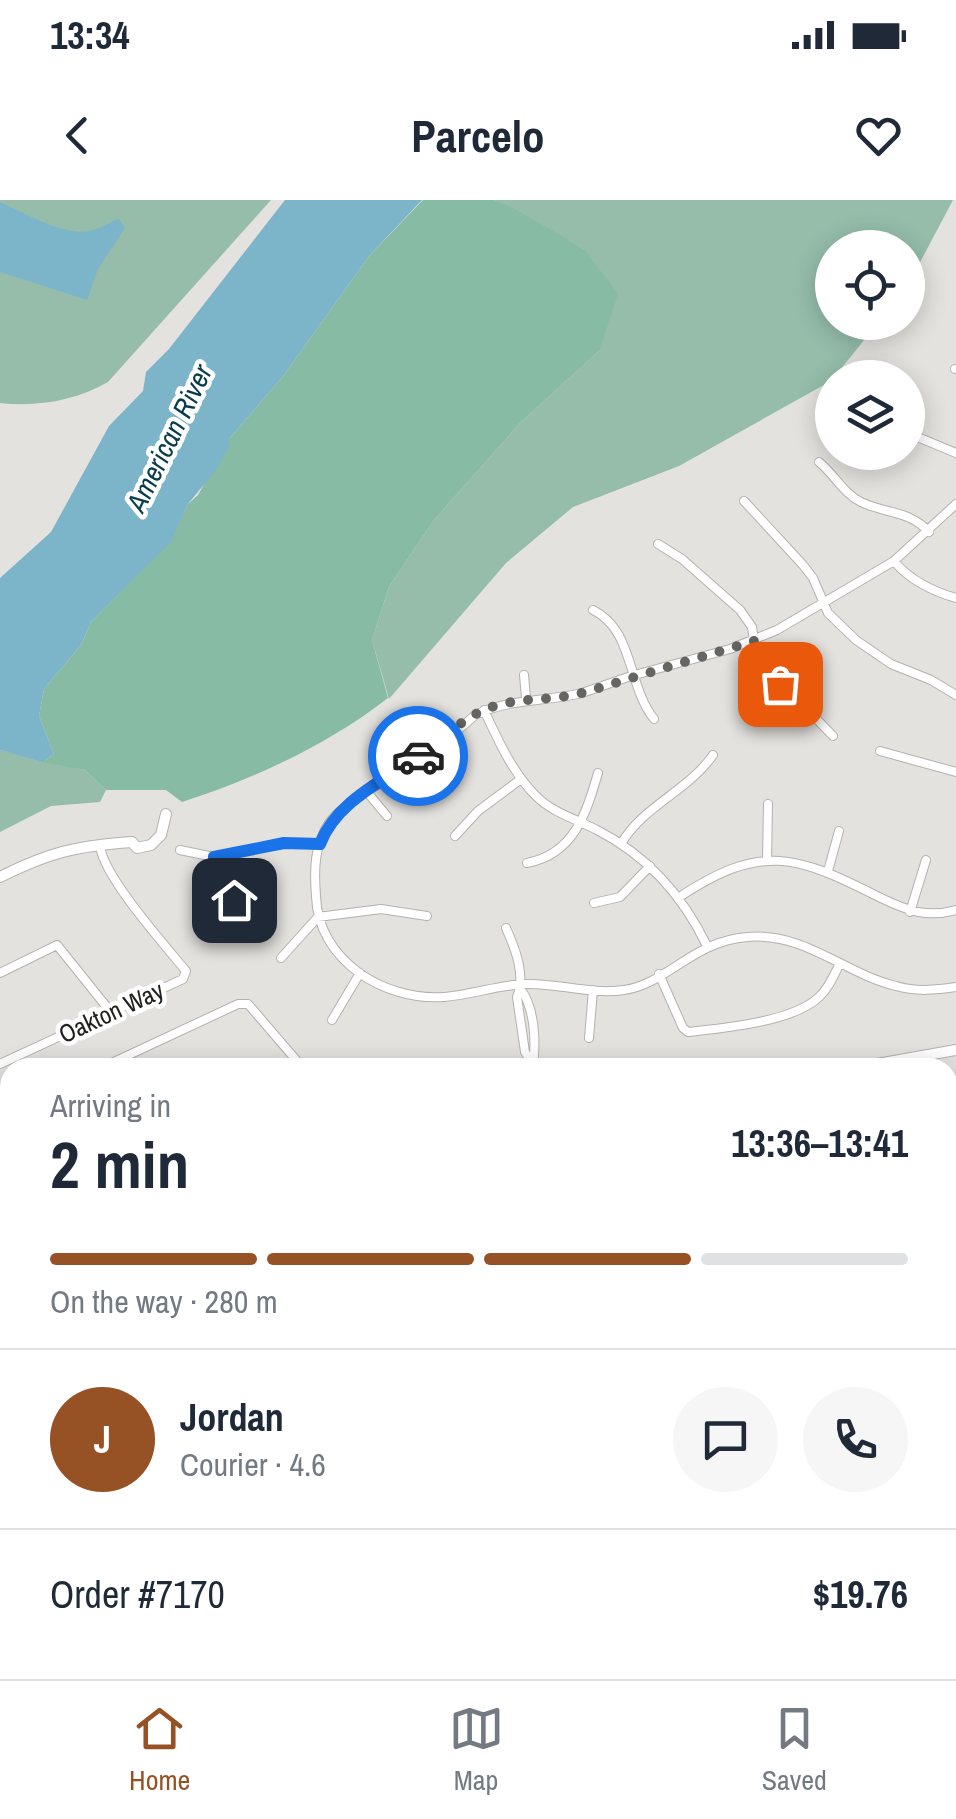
<!DOCTYPE html>
<html lang="en">
<head>
<meta charset="utf-8">
<style>
	:root { --surface:#fff; --page:#f6f6f7; --text:#1f2937; --muted:#747a83; --line:#e0e1e3; --accent:#965224 }
	body { margin:0; font-family:"Archivo Narrow",sans-serif; background:var(--page); color:var(--text); height:100vh; display:flex; flex-direction:column; font-size:38px; white-space:nowrap }
	* { box-sizing:border-box; margin:0 }
	p { font-size:32px; color:var(--muted) }
	.icon { flex:none; width:55px; height:55px; fill:none; stroke:currentColor; stroke-width:2; stroke-linecap:round; stroke-linejoin:round }
	.map { position:relative; flex:1; overflow:hidden }
	.side { position:absolute; left:0px; top:858px; width:958px; height:622px; display:flex; flex-direction:column; background:var(--surface); border-radius:30px 30px 0 0; box-shadow:0 5px 25px #0003 }
	.side>* { flex:none }
	.fabs { position:absolute; left:815px; top:30px; display:grid; gap:20px }
	.fabs a { display:grid; place-items:center; width:110px; height:110px; border-radius:50%; background:var(--surface); box-shadow:0 5px 25px #0003; font-size:50px }
	.pin { position:absolute; display:grid; place-items:center; width:85px; height:85px; color:#fff; margin:-42px; border-radius:20px; box-shadow:0 5px 15px #0006 }
	.courier { position:absolute; display:grid; place-items:center; width:100px; height:100px; margin:-50px; border:8px solid #1a73e8; border-radius:50%; background:#fff; color:#222; box-shadow:0 2px 12px #0007 }
	.overview em { font-style:normal; font-weight:700 }
	.overview div { display:flex; flex-direction:column-reverse }
	.overview { display:flex; align-items:center; justify-content:space-between; height:170px; padding:0 50px }
	h1 { font-size:65px; font-weight:700; line-height:75px }
	.bar { display:grid; grid-template-columns:repeat(4,1fr); gap:15px 10px; align-content:center; height:120px; padding:0 50px }
	.bar i { height:12px; border-radius:8px; background:var(--line) }
	.bar .selected { background:var(--accent) }
	.bar p { grid-column:span 4 }
	.line { display:flex; align-items:center; gap:25px; padding:0 50px; border-top:2px solid var(--line) }
	.line div { flex:1 }
	.round { display:grid; place-items:center; flex:none; width:105px; height:105px; border-radius:52px; background:var(--page) }
	.status { display:flex; justify-content:space-between; align-items:center; height:70px; padding:0 50px; background:var(--surface); direction:ltr }
	.status svg { height:28px; fill:currentColor }
	header { display:flex; justify-content:space-between; align-items:center; height:130px; padding:0 50px; background:var(--surface); font-size:45px; font-weight:700 }
	.tab-bar { display:flex; justify-content:space-around; align-items:center; height:140px; border-top:2px solid var(--line); background:var(--surface); font-size:28px; color:var(--muted) }
	.tab-bar a { display:grid; justify-items:center; gap:5px }
	.tab-bar .selected { color:var(--accent) }
	.map>svg:first-child { display:block }
	.green { fill:#95bdaa }
	.forest { fill:#87bba3 }
	.water { fill:#7cb4c9 }
	.lines { fill:none; stroke-linecap:round; stroke-linejoin:round }
	.street-casing { stroke:#b4b2ae; stroke-width:10 }
	.secondary-casing { stroke:#b4b2ae; stroke-width:12 }
	.street { stroke:#fff; stroke-width:8 }
	.secondary { stroke:#fff; stroke-width:10 }
	.done { stroke:#656562; stroke-width:10; stroke-dasharray:0 18 }
	.route { stroke:#1a73e8; stroke-width:12 }
	.labels { text-anchor:middle; dominant-baseline:central; stroke-width:9; stroke-linejoin:round; paint-order:stroke }
	.street-label { font-size:25px; fill:#21211f; stroke:#fff }
	.water-label { font-size:28px; font-style:italic; fill:#083b4b; stroke:#fff }
</style>
</head>
<body>
<div class="status"><b>13:34</b><svg viewBox="0 0 49 12"><path d="M0 12V9h3v3zM5 12V6h3v6zM10 12V3h3v9zM15 12V0h3v12zM26 1h20v11H26zM47 4h2v5h-2z"/></svg></div>
<header><svg class="icon" aria-label="back" viewBox="0 0 24 24"><path d="M15 5l-7 7 7 7"/></svg>Parcelo<svg class="icon" aria-label="heart" viewBox="0 0 24 24"><path d="M12 20l-8-8c-3-5 5-10 8-4 3-6 11-1 8 4z"/></svg></header>
<div class="map">
<svg width="956" height="1479" viewBox="0 0 956 1479">
	<rect width="100%" height="100%" fill="#e3e2de"/>
	<!-- green -->
	<path class="green" d="M0 0H271L108 182C75 201 37 207 0 203Z
		M494 0H953L908 85V48H832V122L878 123 831 181 679 266 573 307 506 363 389 499 372 440 389 387 434 320 521 222 599 151 584 49Z
		M0 550 85 570 106 590 100 602 51 606 0 632Z
		M223 1470H374L383 1479H214Z"/>
	<!-- forest -->
	<path class="forest" d="M423 0H494L513 8 584 49 618 94 599 151 521 222 434 320 389 387 372 440 388 498C329 544 254 579 182 602L166 590H106L85 570 43 562 54 554 39 516 44 489 81 445 91 422 170 342 188 304 198 295 229 239 284 175 369 56Z"/>
	<!-- water -->
	<path class="water" d="M285 0H422L369 56 284 175 229 239V247L215 271 188 304 171 342 91 422 81 445 44 489 39 516 54 554 43 562 0 550V378L51 332 109 226 143 191 146 172 169 149Z
		M0 2C26 13 61 36 90 31 100 29 109 22 119 19L125 28 98 69 87 100 0 72Z"/>
	<g class="lines">
		<defs>
			<path id="street" d="M955 169H956
				M908 233 956 253
				M819 262C834 274 843 293 861 302 886 314 909 310 929 332
				M744 301 803 365 813 378 828 413 856 440 891 464 931 480 956 495
				M956 304 894 361 777 430 730 449 631 476 582 493C545 502 511 498 475 515 445 544 404 566 370 590 356 599 339 609 329 623 314 645 314 671 316 696 318 760 383 801 444 797 471 795 498 785 526 784 558 783 592 795 624 790 667 784 693 741 747 737 805 732 843 773 896 786 916 792 936 790 956 787
				M658 344 682 359 740 410 752 427 754 441 771 472 833 536
				M894 361C908 379 934 392 956 398
				M593 410C634 430 627 485 654 519
				M524 475 526 498
				M484 510C498 540 512 572 536 596 553 613 576 619 597 630 646 655 683 696 707 746
				M880 551 956 572
				M367 592 387 616
				M455 636 478 611 521 579
				M621 644C643 606 688 591 713 555
				M180 650 214 657 284 643H320
				M214 657C215 674 218 695 235 700
				M767 660 768 604
				M527 663C574 654 586 614 598 573
				M828 671 839 631
				M678 698C762 642 796 655 881 698 908 711 927 718 956 710
				M594 703 620 697 650 666
				M910 712 926 660
				M506 728C515 748 526 775 517 797L525 852 533 865C536 843 535 808 521 790
				M281 758 318 717 381 709 427 716
				M0 773 57 745 110 811
				M659 774 683 828 688 832C724 828 793 822 819 797 829 788 834 775 840 763
				M332 820 360 773
				M589 838 593 790
				M0 864 183 779 186 771C164 744 102 675 100 645
				M101 868 238 804H248L303 868
				M228 868H230
				M0 914 10 910
				M0 972 10 967
				M0 1037 10 1032
				M956 1268 949 1270 956 1307
				M0 1281 10 1271
				M948 1424 956 1425
				M10 1470 43 1479
				M902 1470 906 1479"/>
			<path id="secondary" d="M0 677C50 652 76 646 132 642L137 648 151 645 161 635 166 614
				M855 868 956 850
				M0 1076 10 1098
				M812 1470 814 1479"/>
		</defs>
		<!-- street casing -->
		<use href="#street" class="street-casing"/>
		<!-- secondary casing -->
		<use href="#secondary" class="secondary-casing"/>
		<!-- street -->
		<use href="#street" class="street"/>
		<!-- secondary -->
		<use href="#secondary" class="secondary"/>
	</g>
	<g class="lines">
		<!-- done -->
		<path class="done" d="M418 556C440 541 464 517 489 508 518 497 551 501 582 493L754 441 780 484"/>
		<!-- route -->
		<path class="route" d="M234 700C218 695 215 674 214 657L284 643 320 644C336 602 383 581 418 556"/>
	</g>
	<g class="labels">
		<!-- street labels -->
		<g class="street-label">
			<text transform="translate(111 812) rotate(-25)">Oakton Way</text>
		</g>
		<!-- water labels -->
		<g class="water-label">
			<text transform="translate(169 238) rotate(-64)">American River</text>
		</g>
	</g>
</svg>
<div class="fabs">
<a><svg class="icon" aria-label="locate" viewBox="0 0 24 24"><circle cx="12" cy="12" r="6"/><path d="M12 2v4M12 18v4M2 12h4M18 12h4"/></svg></a>
<a><svg class="icon" aria-label="layers" viewBox="0 0 24 24"><path d="M12 4l9 5-9 5-9-5zM3 14l9 5 9-5"/></svg></a>
</div>
<div class="pin" style="left:780px;top:484px;background:#ea580c"><svg class="icon" aria-label="bag" viewBox="0 0 24 24"><path d="M5 8h14l-1 12H6zM9 8a3 3 0 0 1 6 0"/></svg></div>
<div class="pin" style="left:234px;top:700px;background:#1f2937"><svg class="icon" aria-label="home" viewBox="0 0 24 24"><path d="M3 11l9-7 9 7M6 9v11h12V9"/></svg></div>
<div class="courier" style="left:418px;top:556px"><svg class="icon" aria-label="car" viewBox="0 0 24 24"><path d="M5 17H2v-5l4-1 3-4h7l3 4 3 1v5h-3M9 17h6M6 11h13"/><circle cx="7" cy="17" r="2"/><circle cx="17" cy="17" r="2"/></svg></div>
<section class="side">
<div class="overview"><div><h1>2 min</h1><p>Arriving in</p></div><em>13:36–13:41</em></div>
<div class="bar"><i class="selected"></i><i class="selected"></i><i class="selected"></i><i></i><p>On the way · 280 m</p></div>
<div class="line" style="height:180px"><b class="round" style="background:var(--accent);color:#fff">J</b><div><b>Jordan</b><p>Courier · 4.6</p></div><a class="round"><svg class="icon" aria-label="chat" viewBox="0 0 24 24"><path d="M4 5h16v11H9l-5 4z"/></svg></a><a class="round"><svg class="icon" aria-label="phone" viewBox="0 0 24 24"><path d="M5 4h4l2 5-3 2q2 4 5 5l2-3 5 2v4C11 20 4 13 5 4z"/></svg></a></div>
<div class="line" style="height:130px"><div>Order #7170</div><b>$19.76</b></div>
</section>
</div>
<nav class="tab-bar">
<a class="selected"><svg class="icon" aria-label="home" viewBox="0 0 24 24"><path d="M3 11l9-7 9 7M6 9v11h12V9"/></svg>Home</a>
<a><svg class="icon" aria-label="map" viewBox="0 0 24 24"><path d="M3 6l6-2 6 2 6-2v14l-6 2-6-2-6 2zM9 4v14M15 6v14"/></svg>Map</a>
<a><svg class="icon" aria-label="saved" viewBox="0 0 24 24"><path d="M7 4h10v16l-5-4-5 4z"/></svg>Saved</a>
</nav>
</body>
</html>
